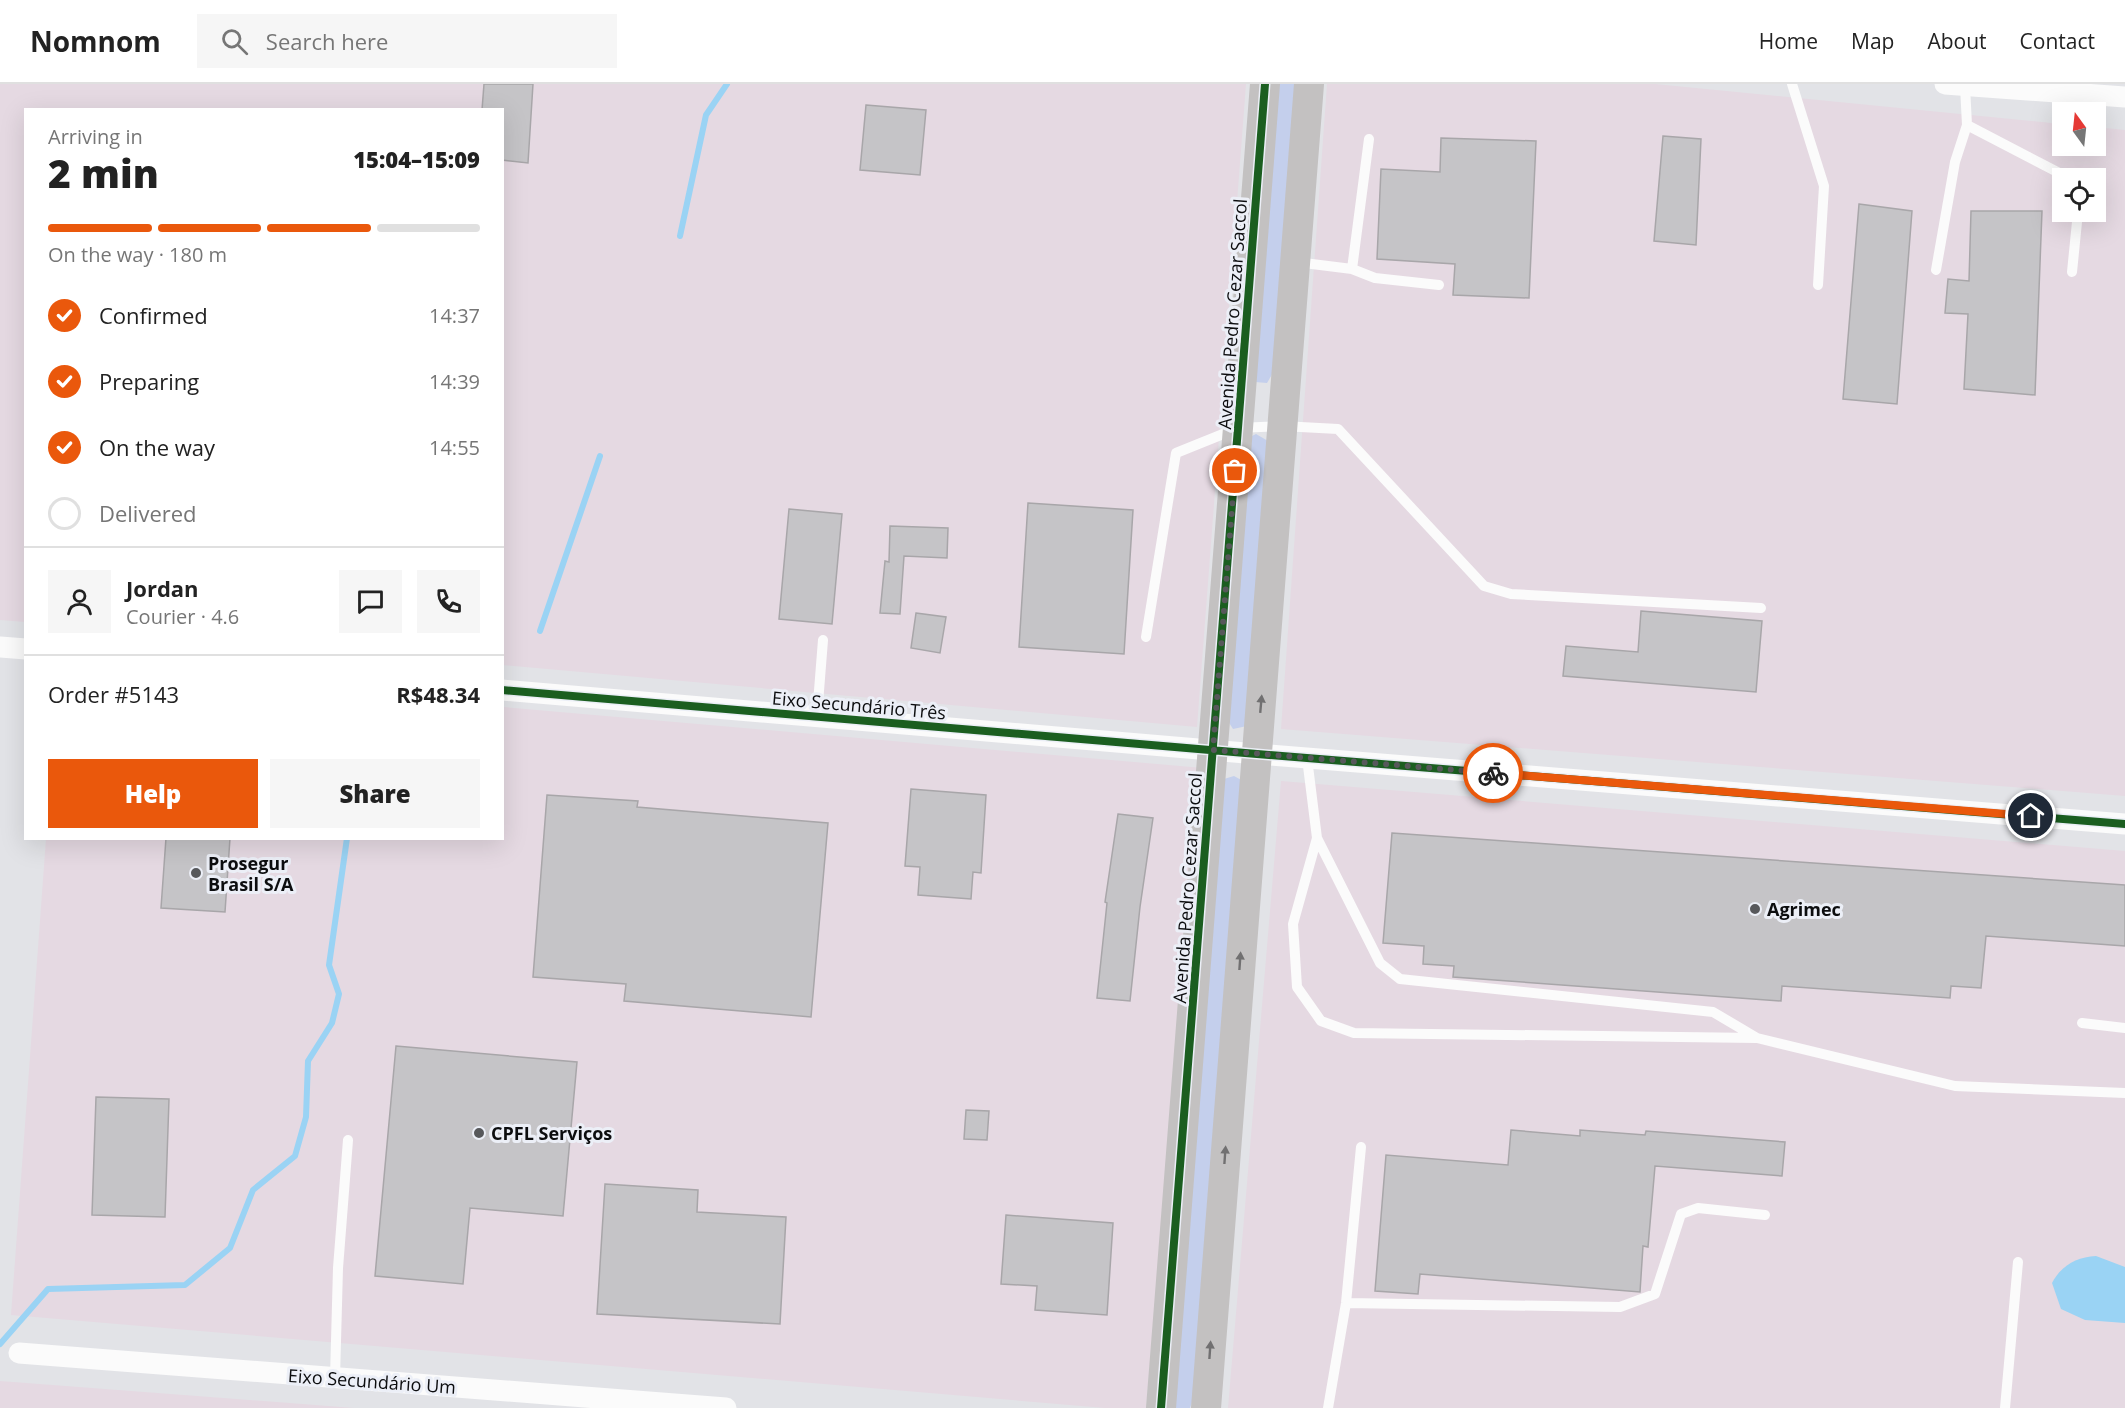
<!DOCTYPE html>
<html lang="en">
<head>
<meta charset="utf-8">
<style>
	:root { --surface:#fff; --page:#f6f6f6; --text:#222; --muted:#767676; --line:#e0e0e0; --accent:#ea580c }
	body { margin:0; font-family:"Open Sans",sans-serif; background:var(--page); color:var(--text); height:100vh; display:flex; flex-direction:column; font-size:22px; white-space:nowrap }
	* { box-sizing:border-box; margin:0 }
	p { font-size:20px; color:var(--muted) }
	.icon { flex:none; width:33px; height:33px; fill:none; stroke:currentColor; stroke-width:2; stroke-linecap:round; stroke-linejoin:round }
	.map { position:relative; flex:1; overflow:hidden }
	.sheet { position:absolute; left:24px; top:24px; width:480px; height:732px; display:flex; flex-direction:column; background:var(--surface); border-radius:0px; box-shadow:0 6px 24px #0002 }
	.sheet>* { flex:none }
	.needle { width:39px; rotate:345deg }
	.controls { position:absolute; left:2052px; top:18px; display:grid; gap:12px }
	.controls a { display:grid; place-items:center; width:54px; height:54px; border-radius:0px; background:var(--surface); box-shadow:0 6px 24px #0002; font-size:30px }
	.pin { position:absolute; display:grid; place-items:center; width:51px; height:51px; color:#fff; margin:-26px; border:3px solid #fff; border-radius:50%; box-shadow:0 2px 6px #0007 }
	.courier { position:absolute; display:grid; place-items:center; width:60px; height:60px; margin:-30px; border:4px solid #ea580c; border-radius:50%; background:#fff; color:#222; box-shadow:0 2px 8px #0007 }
	.overview em { font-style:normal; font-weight:800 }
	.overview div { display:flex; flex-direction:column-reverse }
	.overview { display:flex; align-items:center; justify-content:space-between; height:102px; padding:0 24px }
	h1 { font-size:39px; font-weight:800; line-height:45px }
	.bar { display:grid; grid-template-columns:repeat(4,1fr); gap:9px 6px; align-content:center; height:72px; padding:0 24px }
	.bar i { height:8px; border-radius:4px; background:var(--line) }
	.bar .active { background:var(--accent) }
	.bar p { grid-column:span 4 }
	.line { display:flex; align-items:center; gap:15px; padding:0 24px; border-top:2px solid var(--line) }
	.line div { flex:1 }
	.round { display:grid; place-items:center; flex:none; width:63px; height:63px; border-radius:0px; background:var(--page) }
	ol { padding:0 24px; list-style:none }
	li { display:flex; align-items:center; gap:18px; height:66px }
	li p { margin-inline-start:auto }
	li .icon { padding:6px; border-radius:50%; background:var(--accent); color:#fff; stroke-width:4 }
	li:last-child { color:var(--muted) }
	li i { width:33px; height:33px; border:3px solid var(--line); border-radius:50% }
	.primary-button { display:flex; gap:12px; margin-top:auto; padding:12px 24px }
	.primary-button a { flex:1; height:69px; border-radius:0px; background:var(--accent); color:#fff; font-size:24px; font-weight:800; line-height:69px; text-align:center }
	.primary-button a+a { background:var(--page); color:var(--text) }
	header { display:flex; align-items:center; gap:36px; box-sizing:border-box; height:84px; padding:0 30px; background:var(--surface); border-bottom:2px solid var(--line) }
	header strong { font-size:28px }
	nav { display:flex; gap:33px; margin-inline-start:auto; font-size:21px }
	.search { width:420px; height:54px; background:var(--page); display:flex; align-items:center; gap:15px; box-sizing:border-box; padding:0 21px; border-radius:0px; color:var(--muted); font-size:22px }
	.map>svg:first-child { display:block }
	.industrial { fill:#e5d9e2; fill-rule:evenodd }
	.green { fill:#c4cfec }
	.water { fill:#9ad3f4 }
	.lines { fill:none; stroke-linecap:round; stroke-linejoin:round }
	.stream { stroke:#9ad3f4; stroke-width:6 }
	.building { fill:#c5c4c7; stroke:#a8a6a9; stroke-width:1.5 }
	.lane { stroke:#fbfbfb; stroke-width:10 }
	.street { stroke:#fbfbfb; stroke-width:21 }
	.secondary { stroke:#c3c1c1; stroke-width:30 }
	.cycleway-casing { stroke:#eceff7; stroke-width:11 }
	.cycleway { stroke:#1b5e20; stroke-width:8 }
	.oneway { fill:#717071 }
	.done { stroke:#57585b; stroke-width:6; stroke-dasharray:0 10.8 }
	.route { stroke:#ea580c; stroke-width:8 }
	.poi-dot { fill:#57585b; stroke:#eceff7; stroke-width:2 }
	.labels { text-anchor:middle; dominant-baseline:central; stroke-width:6; stroke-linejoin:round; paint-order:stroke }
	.street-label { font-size:18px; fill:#0c0d0f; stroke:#eceff7 }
	.poi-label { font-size:18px; font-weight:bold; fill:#0c0d0f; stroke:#eceff7; text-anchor:start }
</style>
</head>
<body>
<header>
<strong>Nomnom</strong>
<div class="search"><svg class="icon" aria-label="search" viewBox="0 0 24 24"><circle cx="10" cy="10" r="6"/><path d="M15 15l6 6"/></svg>Search here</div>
<nav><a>Home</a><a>Map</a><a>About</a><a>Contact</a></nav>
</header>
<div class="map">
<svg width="2125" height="1324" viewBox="0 0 2125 1324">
	<rect width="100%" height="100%" fill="#e2e3e7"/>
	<!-- industrial -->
	<path class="industrial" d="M0 0H1246L1197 643 503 581 502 26H26L25 538 0 536Z
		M1327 0H1655L2062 40V62H2096V43L2125 46V712L1281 645ZM2062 94H2096V128H2062Z
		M503 623 1203 684 1146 1324H1105L11 1231 46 755 502 754Z
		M1281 697 2125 767V1324H1228Z
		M0 1297 354 1324H0Z"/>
	<!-- green -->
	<path class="green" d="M1270 0H1295L1274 287 1267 299 1255 298Z
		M1256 350 1268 357 1247 642 1233 645 1228 637 1246 355Z
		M1234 692 1245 698 1193 1315 1190 1324H1174L1224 695Z"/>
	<!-- water -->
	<path class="water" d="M2096 1172 2125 1183V1239L2085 1236 2061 1225 2052 1199C2061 1182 2076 1173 2096 1172Z"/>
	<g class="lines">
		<!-- stream -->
		<path class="stream" d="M680 152 706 31 727 0
			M540 547 600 372
			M0 1260 48 1205 185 1201 230 1164 253 1106 295 1072 306 1033 308 977 332 939 339 910 329 881 347 754"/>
	</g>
	<!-- building -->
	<path class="building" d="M484 0H533L528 79 502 76V26H482Z
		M866 21 926 26 920 91 860 86Z
		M1663 52 1701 55 1696 161 1654 157Z
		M1441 54 1536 57 1529 214 1453 211 1455 180 1377 175 1381 85 1440 88Z
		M1859 120 1912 127 1897 320 1843 315Z
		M1971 127H2042L2035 311 1964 305 1968 230 1945 229 1948 195 1969 197Z
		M1028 419 1133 426 1124 570 1019 563Z
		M789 425 842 430 832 540 779 535Z
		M890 442 948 444 947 474 904 472 900 530 880 529 885 477 889 478Z
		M1641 527 1762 537 1756 608 1563 592 1566 562 1638 568Z
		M916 529 946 533 940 569 911 564Z
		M911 705 986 711 981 789 973 788 971 815 918 811 920 783 905 782Z
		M547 711 638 717 637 723 828 739 811 933 624 917 626 900 533 893Z
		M1118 730 1153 734 1140 823 1130 917 1097 914 1107 819 1105 818Z
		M1392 749 2125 801V862L1986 852 1981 904 1951 902 1950 914 1782 902 1781 917 1453 893 1454 882 1423 880 1424 862 1383 859Z
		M166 754H230L225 828 161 824Z
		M396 962 577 978 563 1132 470 1124 463 1200 375 1192Z
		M96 1013 169 1015 165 1133 92 1131Z
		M966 1026 989 1027 987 1056 964 1055Z
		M1511 1046 1580 1052V1046L1645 1051 1646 1047 1785 1058 1782 1092 1655 1082 1648 1163 1643 1162 1640 1208 1420 1190 1418 1210 1375 1207 1386 1071 1508 1081Z
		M605 1100 698 1106 697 1128 786 1133 780 1240 597 1230Z
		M1006 1131 1113 1139 1107 1231 1035 1226 1037 1202 1001 1200Z"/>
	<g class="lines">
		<!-- lane -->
		<path class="lane" d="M1792 0 1824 102 1818 201
			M1965 2 1967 41 2069 94
			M1369 55 1352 185 1375 194 1439 201
			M1296 178 1352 185
			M1936 186 1955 78 1967 41
			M2072 188 2078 128
			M1146 553 1176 369 1238 344 1282 342 1338 345 1484 502 1511 510 1761 524
			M817 632 823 556
			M1307 674 1317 754 1293 840 1297 903 1321 937 1354 949 1757 954 1955 1002 2125 1009
			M1317 754 1380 879 1400 895 1713 928 1757 954
			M2082 939 2125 944
			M1346 1219 1620 1223 1655 1210 1681 1130 1698 1124 1765 1131
			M335 1294 338 1184 348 1056
			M1328 1324 1346 1219 1361 1063
			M2005 1324 2018 1178"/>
		<!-- street -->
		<path class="street" d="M1945 0 2125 13
			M0 563 26 565
			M502 606 1257 670 2125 740
			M19 1269 726 1324"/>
		<!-- secondary -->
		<path class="secondary" d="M1161 1324 1265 0
			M1206 1324 1309 0"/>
		<defs>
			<path id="cycleway" d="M502 606 1257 670 2125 740
				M1161 1324 1265 0"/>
		</defs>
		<!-- cycleway casing -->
		<use href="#cycleway" class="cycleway-casing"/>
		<!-- cycleway -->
		<use href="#cycleway" class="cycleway"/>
	</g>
	<!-- one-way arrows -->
	<defs><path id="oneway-solid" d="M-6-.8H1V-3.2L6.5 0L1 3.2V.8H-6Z" transform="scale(1.5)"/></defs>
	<g class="oneway">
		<use href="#oneway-solid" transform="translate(1261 620) rotate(-85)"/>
		<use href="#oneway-solid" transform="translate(1240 877) rotate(-86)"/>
		<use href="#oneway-solid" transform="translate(1225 1071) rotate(-86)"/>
		<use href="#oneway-solid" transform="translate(1210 1266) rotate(-86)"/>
	</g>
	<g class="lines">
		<!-- done -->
		<path class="done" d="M1235 387 1213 666 1493 689"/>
		<!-- route -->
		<path class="route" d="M1493 689 2031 732"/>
	</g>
	<!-- markers -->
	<g class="poi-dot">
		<circle cx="196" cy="789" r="6"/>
		<circle cx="1755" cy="825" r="6"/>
		<circle cx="479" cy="1049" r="6"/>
	</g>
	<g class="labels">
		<!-- street labels -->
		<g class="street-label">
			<text transform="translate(1232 230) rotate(-86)">Avenida Pedro Cezar Saccol</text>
			<text transform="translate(859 621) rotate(5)">Eixo Secundário Três</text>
			<text transform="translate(1187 804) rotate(-86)">Avenida Pedro Cezar Saccol</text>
			<text transform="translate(372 1297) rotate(4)">Eixo Secundário Um</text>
		</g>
		<!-- poi labels -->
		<g class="poi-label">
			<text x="208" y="779">Prosegur<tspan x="208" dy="21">Brasil S/A</tspan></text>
			<text x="1767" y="825">Agrimec</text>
			<text x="491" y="1049">CPFL Serviços</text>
		</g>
	</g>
</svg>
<div class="controls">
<a><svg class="needle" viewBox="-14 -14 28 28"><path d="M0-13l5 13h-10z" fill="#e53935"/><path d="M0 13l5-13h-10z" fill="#767676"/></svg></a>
<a><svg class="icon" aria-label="locate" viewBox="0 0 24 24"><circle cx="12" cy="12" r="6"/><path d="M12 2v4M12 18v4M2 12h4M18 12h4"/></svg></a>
</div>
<div class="pin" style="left:1235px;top:387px;background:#ea580c"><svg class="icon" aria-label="bag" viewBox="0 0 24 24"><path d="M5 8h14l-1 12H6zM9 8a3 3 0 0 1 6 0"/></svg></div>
<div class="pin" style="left:2031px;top:732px;background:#1f2937"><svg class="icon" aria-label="home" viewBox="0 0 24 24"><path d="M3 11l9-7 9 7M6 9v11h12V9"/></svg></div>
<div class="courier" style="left:1493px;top:689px"><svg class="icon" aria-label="bike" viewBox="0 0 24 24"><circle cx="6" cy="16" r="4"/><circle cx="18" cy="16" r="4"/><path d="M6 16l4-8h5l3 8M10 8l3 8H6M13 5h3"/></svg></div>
<section class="sheet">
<div class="overview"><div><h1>2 min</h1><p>Arriving in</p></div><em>15:04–15:09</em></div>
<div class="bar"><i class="active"></i><i class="active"></i><i class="active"></i><i></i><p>On the way · 180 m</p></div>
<ol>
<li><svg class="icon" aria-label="check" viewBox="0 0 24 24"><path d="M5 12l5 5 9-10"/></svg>Confirmed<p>14:37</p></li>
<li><svg class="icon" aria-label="check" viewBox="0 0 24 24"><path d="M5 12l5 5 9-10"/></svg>Preparing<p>14:39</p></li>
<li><svg class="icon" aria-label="check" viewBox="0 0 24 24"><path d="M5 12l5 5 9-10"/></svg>On the way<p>14:55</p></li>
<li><i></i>Delivered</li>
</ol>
<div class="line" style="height:108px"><a class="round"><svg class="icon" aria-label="person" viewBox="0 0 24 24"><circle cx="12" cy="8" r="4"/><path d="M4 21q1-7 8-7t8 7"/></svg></a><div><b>Jordan</b><p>Courier · 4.6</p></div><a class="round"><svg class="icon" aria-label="chat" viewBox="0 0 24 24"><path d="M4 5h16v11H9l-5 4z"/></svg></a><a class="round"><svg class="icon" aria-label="phone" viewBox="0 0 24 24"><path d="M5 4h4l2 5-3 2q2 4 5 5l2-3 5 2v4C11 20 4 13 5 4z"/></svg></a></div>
<div class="line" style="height:78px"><div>Order #5143</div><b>R$48.34</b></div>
<div class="primary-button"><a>Help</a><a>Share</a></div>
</section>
</div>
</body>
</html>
